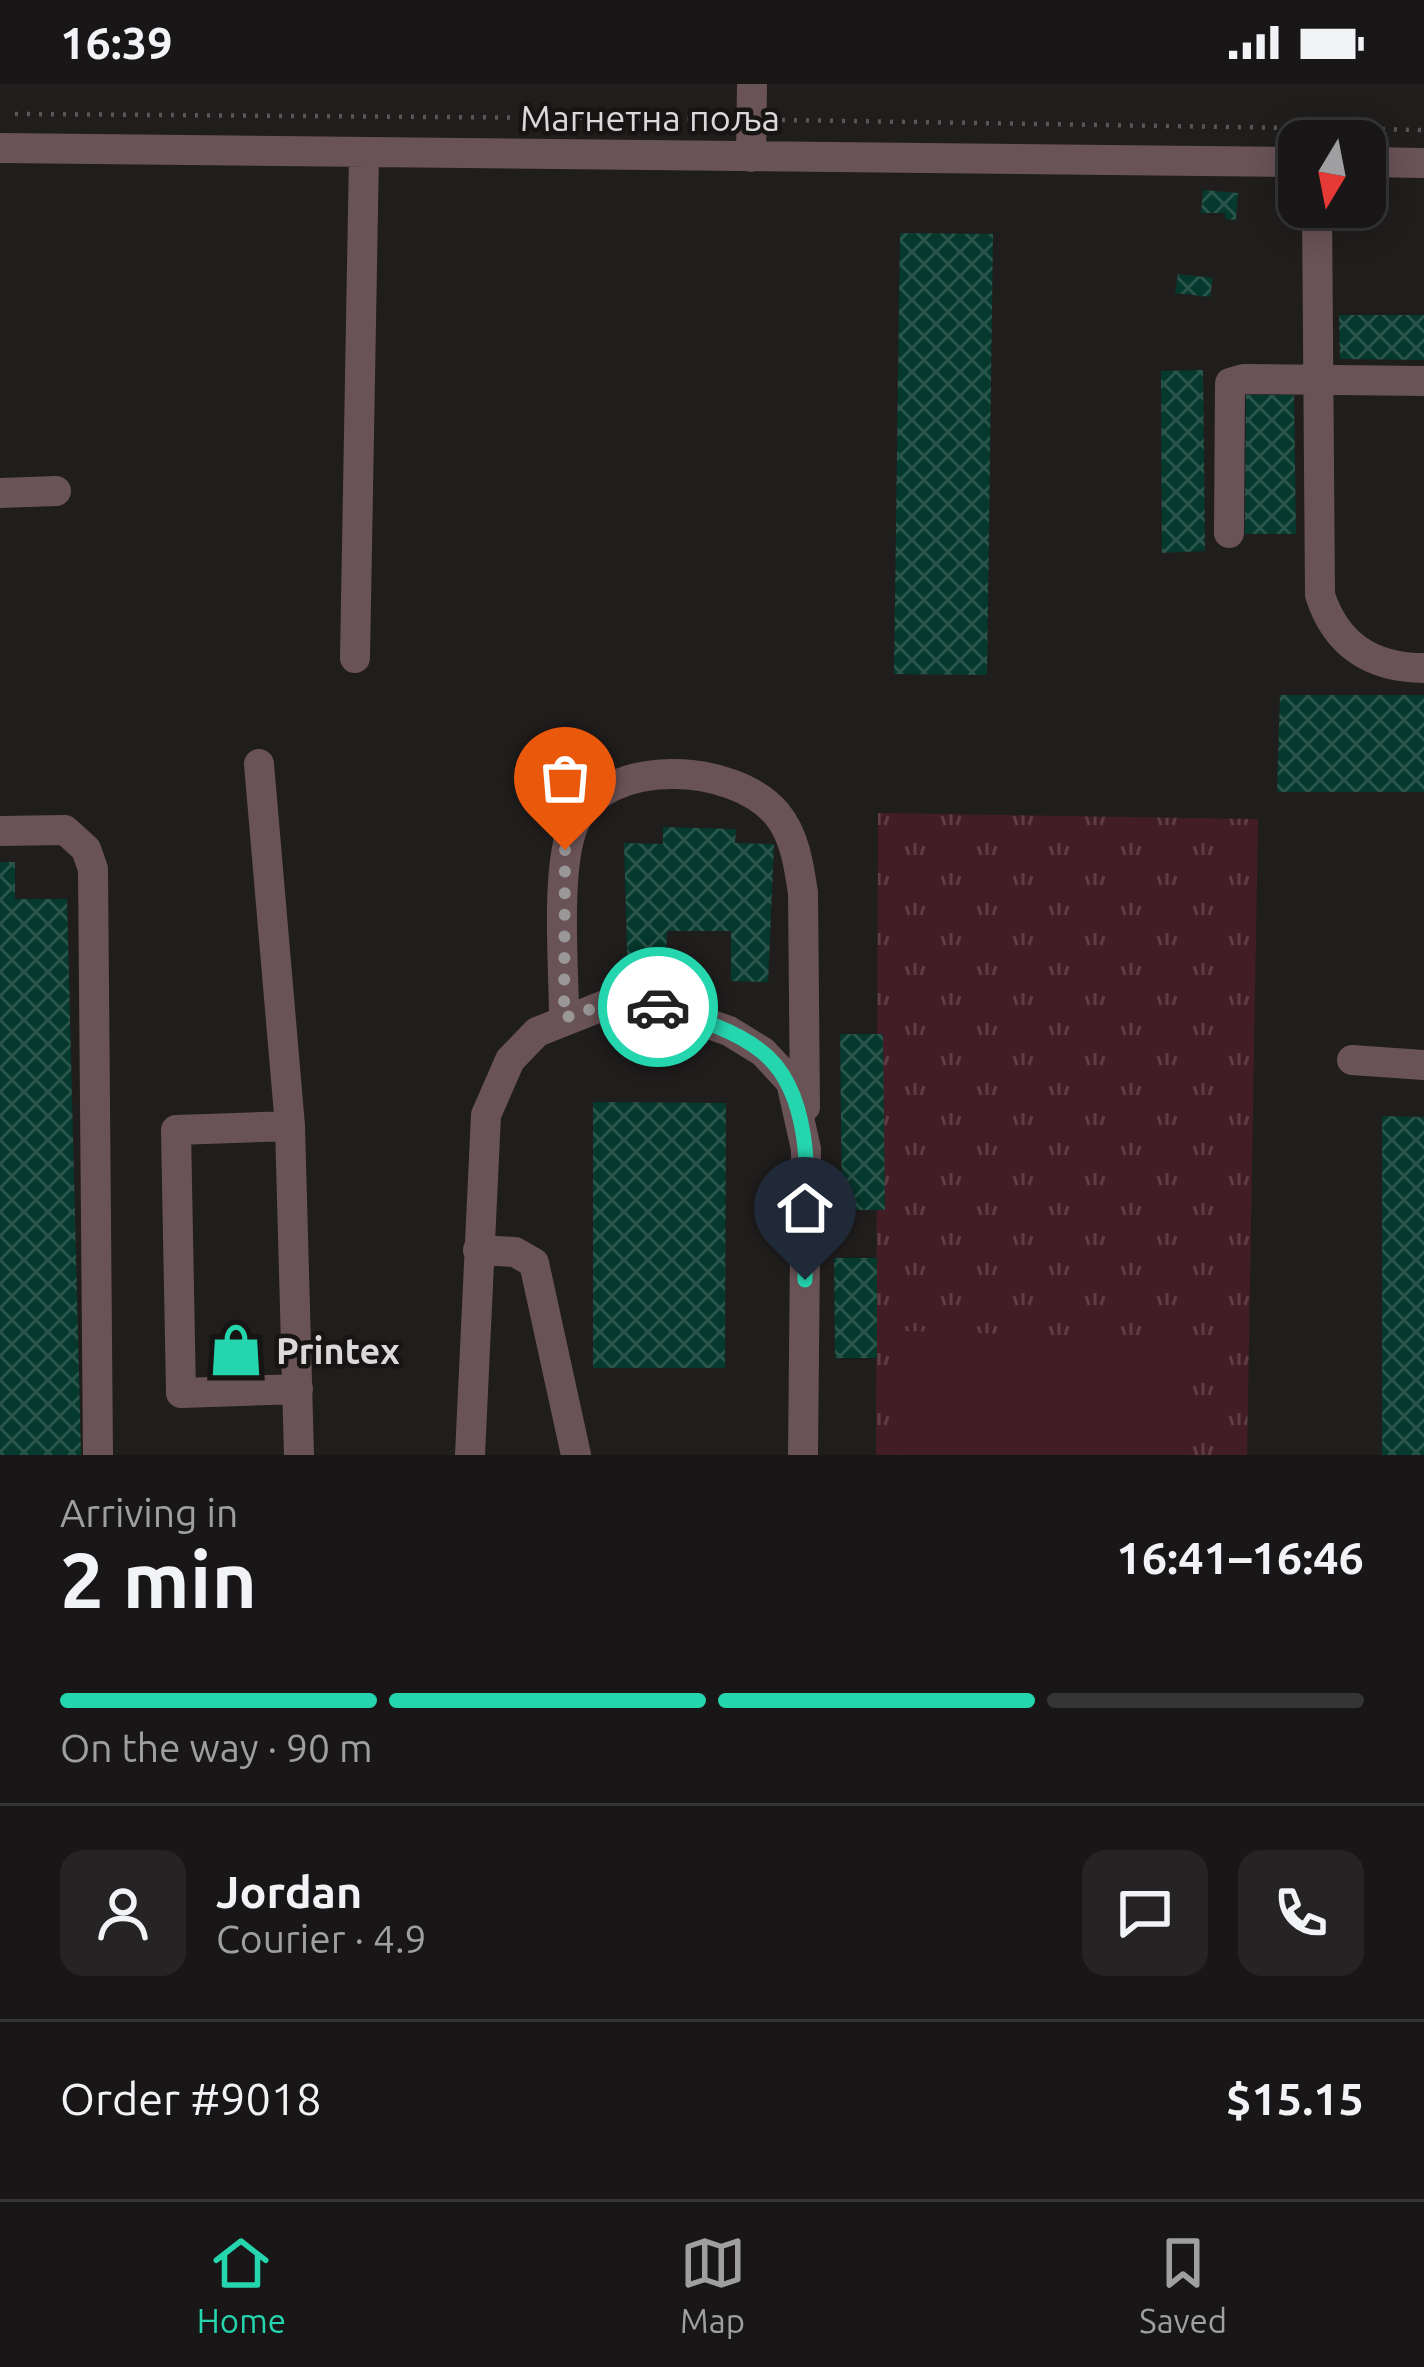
<!DOCTYPE html>
<html lang="en">
<head>
<meta charset="utf-8">
<style>
	:root { --surface:#181616; --page:#252323; --text:#f1f3f6; --muted:#9f9fa1; --line:#363535; --accent:#25d5ae }
	body { margin:0; font-family:Ubuntu,sans-serif; background:var(--page); color:var(--text); height:100vh; display:flex; flex-direction:column; font-size:45px; white-space:nowrap }
	* { box-sizing:border-box; margin:0 }
	p { font-size:39px; color:var(--muted) }
	.icon { flex:none; width:66px; height:66px; fill:none; stroke:currentColor; stroke-width:2; stroke-linecap:round; stroke-linejoin:round }
	.map { position:relative; height:1371px; overflow:hidden }
	.details { display:flex; flex-direction:column; background:var(--surface); flex:1 }
	.details>* { flex:none }
	.needle { width:78px; rotate:190deg }
	.tools { position:absolute; left:1278px; top:36px; display:grid; gap:24px }
	.tools a { display:grid; place-items:center; width:108px; height:108px; border-radius:24px; background:var(--surface); box-shadow:0 6px 30px #0003,0 0 0 3px var(--line); font-size:60px }
	.pin { position:absolute; display:grid; place-items:center; width:102px; height:102px; color:#fff; margin:-123px -51px; border-radius:50% 50% 50% 0; rotate:-45deg; box-shadow:0 0 12px #0007 }
	.pin .icon { rotate:45deg }
	.courier { position:absolute; display:grid; place-items:center; width:120px; height:120px; margin:-60px; border:9px solid #25d5ae; border-radius:50%; background:#fff; color:#222; box-shadow:0 3px 15px #0007 }
	.overview em { font-style:normal; font-weight:700 }
	.overview div { display:flex; flex-direction:column-reverse }
	.overview { display:flex; align-items:center; justify-content:space-between; height:204px; padding:0 60px }
	h1 { font-size:78px; font-weight:700; line-height:90px }
	.bar { display:grid; grid-template-columns:repeat(4,1fr); gap:18px 12px; align-content:center; height:144px; padding:0 60px }
	.bar i { height:15px; border-radius:9px; background:var(--line) }
	.bar .active { background:var(--accent) }
	.bar p { grid-column:span 4 }
	.line { display:flex; align-items:center; gap:30px; padding:0 60px; border-top:3px solid var(--line) }
	.line div { flex:1 }
	.round { display:grid; place-items:center; flex:none; width:126px; height:126px; border-radius:24px; background:var(--page) }
	.status { display:flex; justify-content:space-between; align-items:center; height:84px; padding:0 60px; background:var(--surface); direction:ltr }
	.status svg { height:33px; fill:currentColor }
	.dock { display:flex; justify-content:space-around; align-items:center; height:168px; border-top:3px solid var(--line); background:var(--surface); font-size:33px; color:var(--muted) }
	.dock a { display:grid; justify-items:center; gap:6px }
	.dock .active { color:var(--accent) }
	.map>svg:first-child { display:block }
	.grass { fill:url(#grass-tufts) }
	.pitch { fill:#431d26 }
	.building { fill:url(#building-cross-hatch) }
	.lines { fill:none; stroke-linecap:round; stroke-linejoin:round }
	.path { stroke:#585656; stroke-width:4.5; stroke-dasharray:3 9; stroke-linecap:butt }
	.minor { stroke:#6a5357; stroke-width:30 }
	.done { stroke:#999797; stroke-width:12; stroke-dasharray:0 21.6 }
	.route { stroke:#25d5ae; stroke-width:15 }
	.labels { text-anchor:middle; dominant-baseline:central; stroke-width:9; stroke-linejoin:round; paint-order:stroke }
	.street-label { font-size:36px; fill:#dad8d8; stroke:#171414 }
	.poi-label { font-size:36px; font-weight:bold; fill:#dad8d8; stroke:#171414; text-anchor:start }
</style>
</head>
<body>
<div class="status"><b>16:39</b><svg viewBox="0 0 49 12"><path d="M0 12V9h3v3zM5 12V6h3v6zM10 12V3h3v9zM15 12V0h3v12zM26 1h20v11H26zM47 4h2v5h-2z"/></svg></div>
<div class="map">
<svg width="1424" height="1371" viewBox="0 0 1424 1371">
	<defs>
		<pattern id="grass-tufts" width="24" height="20" patternUnits="userSpaceOnUse" patternTransform="scale(3)"><rect width="24" height="20" fill="#431d26"/><path d="M3 7l-1-3M5 7V3M7 7l1-3M15 17l-1-3M17 17v-4M19 17l1-3" fill="none" stroke="#5e3d45"/></pattern>
		<pattern id="building-cross-hatch" width="8" height="8" patternUnits="userSpaceOnUse" patternTransform="scale(3)"><rect width="8" height="8" fill="#05392d"/><path d="M0 0l8 8M0 8l8-8" fill="none" stroke="#29554b"/></pattern>
	</defs>
	<rect width="100%" height="100%" fill="#201d1d"/>
	<!-- grass -->
	<path class="grass" d="M878 729 1258 735 1247 1371H876Z"/>
	<!-- pitch -->
	<path class="pitch" d="M902 1247 1192 1255 1189 1371H898Z"/>
	<!-- building -->
	<path class="building" d="M1203 106 1238 109 1236 136 1225 135V129H1201Z
		M900 149 993 150 987 591 894 590Z
		M1178 190 1213 194 1210 213 1175 209Z
		M1339 231H1424V276L1340 275Z
		M1203 286 1205 467 1162 469 1161 287Z
		M1246 311H1294L1296 450H1245Z
		M1280 611H1424V708H1277Z
		M663 743 736 745 735 759 774 760 768 898 731 897V847H667L665 902 628 898 624 759 663 760Z
		M0 778H15V815H67L81 1371H0Z
		M840 950H883L885 1126H842Z
		M593 1018 726 1019 725 1284H593Z
		M1382 1032 1424 1033V1371H1382Z
		M834 1174H877V1274H835Z"/>
	<g class="lines">
		<!-- path -->
		<path class="path" d="M15 30 722 35
			M782 36 1424 46"/>
		<!-- minor -->
		<path class="minor" d="M0 64 1299 78
			M751 73 752 0
			M1365 78 1424 79
			M1317 123 1320 511C1336 561 1372 584 1424 584
			M0 409 56 407
			M1229 449 1230 299 1244 295 1424 297
			M355 574 364 70
			M259 680 290 1042 299 1371
			M0 747 65 746 86 765 93 785 98 1371
			M564 934C564 883 555 784 574 740 604 672 734 678 777 730 795 752 799 782 803 809L805 1023
			M1352 976 1424 981
			M290 1042 176 1046 181 1309 298 1305
			M478 1166 515 1168 534 1179 576 1371
			M470 1371 486 1031 510 976 537 948 610 919 660 923 729 947 763 968 791 998 806 1065 803 1371"/>
	</g>
	<g class="lines">
		<!-- done -->
		<path class="done" d="M565 766 564 934 610 919 658 923"/>
		<!-- route -->
		<path class="route" d="M658 923C693 934 732 944 761 967 822 1014 805 1127 805 1196"/>
	</g>
	<!-- icons -->
	<defs>
		<symbol id="shop-bare" viewBox="-9 -9 18 18"><path d="M-5-2.5h2.3a2.7 3.5 0 0 1 5.4 0H5L5.5 6h-11ZM-1.5-2.5h3a1.5 2.3 0 0 0-3 0Z" fill="#25d5ae" stroke="#171414" stroke-width="2.5" paint-order="stroke"/></symbol>
	</defs>
	<g fill-rule="evenodd">
		<use href="#shop-bare" x="198" y="1228" width="76" height="76"/>
	</g>
	<g class="labels">
		<!-- street labels -->
		<g class="street-label">
			<text x="650" y="33">Магнетна поља</text>
		</g>
		<!-- poi labels -->
		<g class="poi-label">
			<text x="276" y="1266">Printex</text>
		</g>
	</g>
</svg>
<div class="tools">
<a><svg class="needle" viewBox="-14 -14 28 28"><path d="M0-13l5 13h-10z" fill="#e53935"/><path d="M0 13l5-13h-10z" fill="#9f9fa1"/></svg></a>
</div>
<div class="pin" style="left:565px;top:766px;background:#ea580c"><svg class="icon" aria-label="bag" viewBox="0 0 24 24"><path d="M5 8h14l-1 12H6zM9 8a3 3 0 0 1 6 0"/></svg></div>
<div class="pin" style="left:805px;top:1196px;background:#1f2937"><svg class="icon" aria-label="home" viewBox="0 0 24 24"><path d="M3 11l9-7 9 7M6 9v11h12V9"/></svg></div>
<div class="courier" style="left:658px;top:923px"><svg class="icon" aria-label="car" viewBox="0 0 24 24"><path d="M5 17H2v-5l4-1 3-4h7l3 4 3 1v5h-3M9 17h6M6 11h13"/><circle cx="7" cy="17" r="2"/><circle cx="17" cy="17" r="2"/></svg></div>
</div>
<section class="details">
<div class="overview"><div><h1>2 min</h1><p>Arriving in</p></div><em>16:41–16:46</em></div>
<div class="bar"><i class="active"></i><i class="active"></i><i class="active"></i><i></i><p>On the way · 90 m</p></div>
<div class="line" style="height:216px"><a class="round"><svg class="icon" aria-label="person" viewBox="0 0 24 24"><circle cx="12" cy="8" r="4"/><path d="M4 21q1-7 8-7t8 7"/></svg></a><div><b>Jordan</b><p>Courier · 4.9</p></div><a class="round"><svg class="icon" aria-label="chat" viewBox="0 0 24 24"><path d="M4 5h16v11H9l-5 4z"/></svg></a><a class="round"><svg class="icon" aria-label="phone" viewBox="0 0 24 24"><path d="M5 4h4l2 5-3 2q2 4 5 5l2-3 5 2v4C11 20 4 13 5 4z"/></svg></a></div>
<div class="line" style="height:156px"><div>Order #9018</div><b>$15.15</b></div>
</section>
<nav class="dock">
<a class="active"><svg class="icon" aria-label="home" viewBox="0 0 24 24"><path d="M3 11l9-7 9 7M6 9v11h12V9"/></svg>Home</a>
<a><svg class="icon" aria-label="map" viewBox="0 0 24 24"><path d="M3 6l6-2 6 2 6-2v14l-6 2-6-2-6 2zM9 4v14M15 6v14"/></svg>Map</a>
<a><svg class="icon" aria-label="saved" viewBox="0 0 24 24"><path d="M7 4h10v16l-5-4-5 4z"/></svg>Saved</a>
</nav>
</body>
</html>
